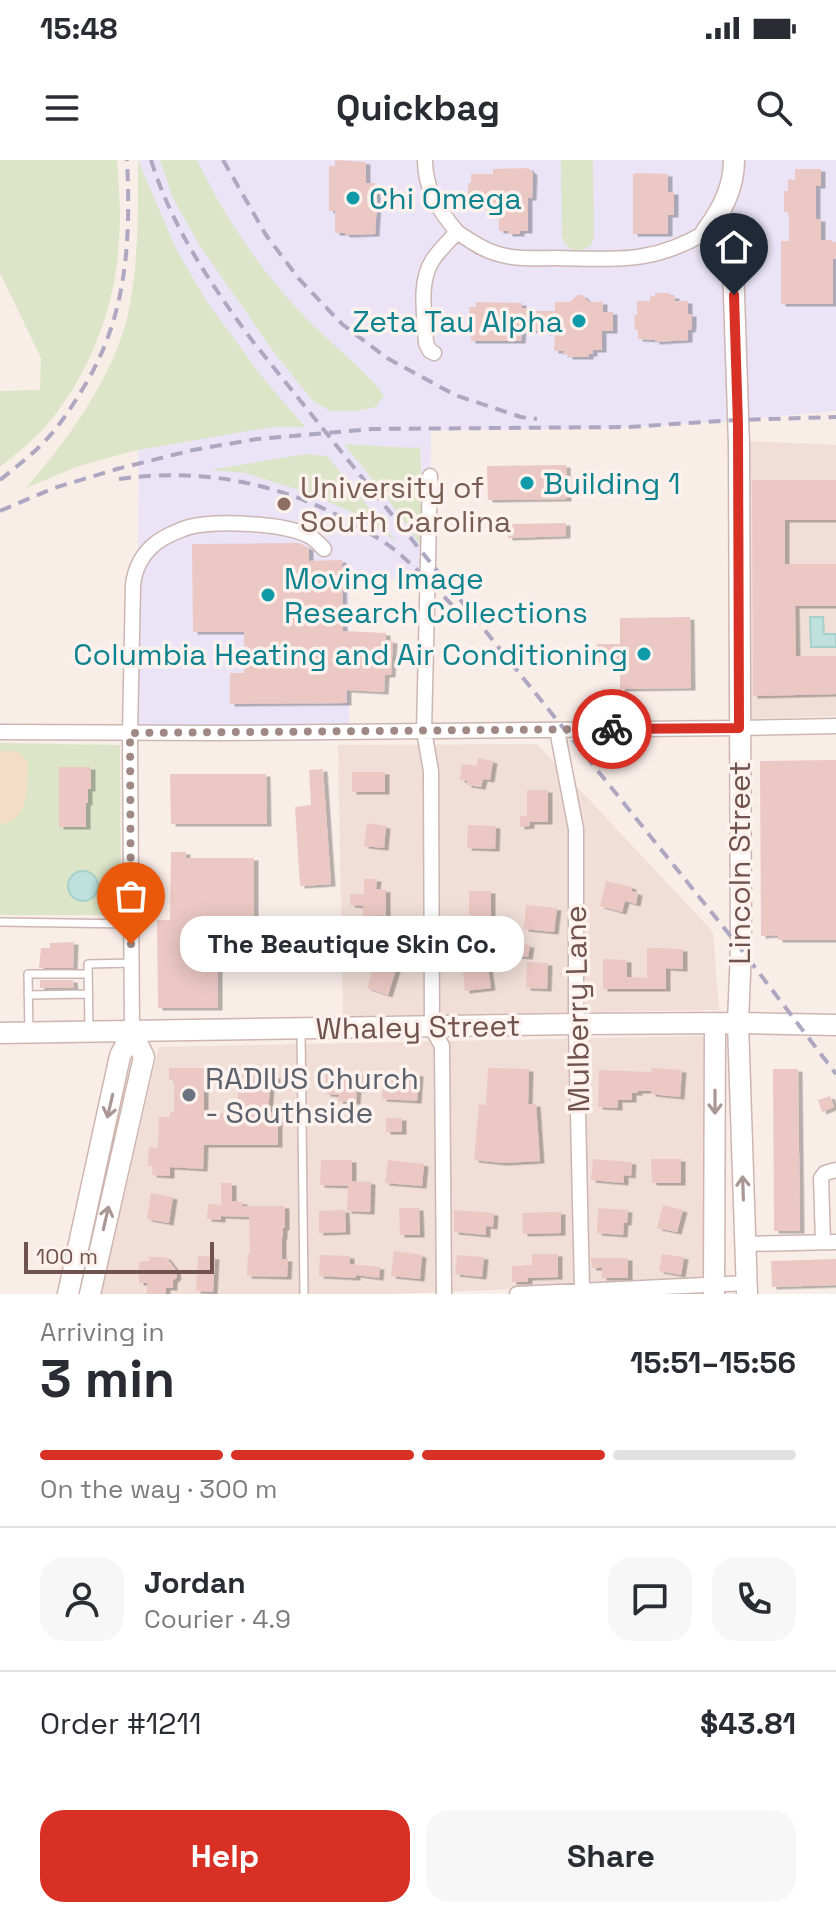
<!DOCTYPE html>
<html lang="en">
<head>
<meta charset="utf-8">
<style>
	:root { --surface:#fff; --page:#f7f7f7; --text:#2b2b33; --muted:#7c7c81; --line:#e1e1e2; --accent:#d93025 }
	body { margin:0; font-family:"Space Grotesk",sans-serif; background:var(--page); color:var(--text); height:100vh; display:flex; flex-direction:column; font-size:30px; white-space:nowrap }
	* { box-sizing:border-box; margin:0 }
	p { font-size:26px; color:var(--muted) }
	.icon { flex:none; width:44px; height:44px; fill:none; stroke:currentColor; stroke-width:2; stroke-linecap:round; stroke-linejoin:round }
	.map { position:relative; height:1134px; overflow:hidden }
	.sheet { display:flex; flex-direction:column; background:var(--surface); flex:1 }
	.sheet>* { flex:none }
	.scale { position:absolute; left:24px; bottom:20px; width:190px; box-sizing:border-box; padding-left:8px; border:4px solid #70524f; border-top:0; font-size:22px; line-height:28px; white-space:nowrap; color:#70524f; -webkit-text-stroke:6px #fdf2ed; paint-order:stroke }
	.pin { position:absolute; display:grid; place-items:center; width:68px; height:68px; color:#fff; margin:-82px -34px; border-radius:50% 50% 50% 0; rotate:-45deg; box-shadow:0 0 8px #0007 }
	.pin .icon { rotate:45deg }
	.courier { position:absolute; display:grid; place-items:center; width:80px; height:80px; margin:-40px; border:6px solid #d93025; border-radius:50%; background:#fff; color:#222; box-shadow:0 2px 10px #0007 }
	.bubble { position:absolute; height:56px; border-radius:24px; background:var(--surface); box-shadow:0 4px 20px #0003; font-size:26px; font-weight:700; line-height:56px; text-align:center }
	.head em { font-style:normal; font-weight:700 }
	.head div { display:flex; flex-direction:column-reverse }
	.head { display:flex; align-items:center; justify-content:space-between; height:136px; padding:0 40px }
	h1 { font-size:52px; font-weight:700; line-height:60px }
	.bar { display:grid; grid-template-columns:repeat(4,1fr); gap:12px 8px; align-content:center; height:96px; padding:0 40px }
	.bar i { height:10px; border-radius:6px; background:var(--line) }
	.bar .current { background:var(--accent) }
	.bar p { grid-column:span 4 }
	.line { display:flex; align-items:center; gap:20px; padding:0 40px; border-top:2px solid var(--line) }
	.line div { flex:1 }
	.round { display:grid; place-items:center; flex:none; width:84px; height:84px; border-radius:24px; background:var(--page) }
	.cta { display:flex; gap:16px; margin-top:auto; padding:16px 40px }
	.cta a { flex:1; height:92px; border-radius:24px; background:var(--accent); color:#fff; font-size:32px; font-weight:700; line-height:92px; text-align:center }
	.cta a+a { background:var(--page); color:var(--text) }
	.status { display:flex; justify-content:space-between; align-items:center; height:56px; padding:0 40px; background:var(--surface); direction:ltr }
	.status svg { height:22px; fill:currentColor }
	header { display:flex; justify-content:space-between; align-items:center; height:104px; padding:0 40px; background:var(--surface); font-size:36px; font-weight:700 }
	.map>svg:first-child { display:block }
	.residential { fill:#f0ded7 }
	.education { fill:#eae4f6 }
	.green { fill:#dce5c8 }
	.sand { fill:#f4ddc7 }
	.water { fill:#bfe0dc; stroke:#a6d1cb; stroke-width:2 }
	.building { fill:#ebc8c3; filter:url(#shadow) }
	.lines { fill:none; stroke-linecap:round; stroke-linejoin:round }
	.lane-casing { stroke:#ccb6b2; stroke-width:10 }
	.street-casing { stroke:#ccb6b2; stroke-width:17 }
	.secondary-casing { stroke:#ceb5b0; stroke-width:23 }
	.lane { stroke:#fff; stroke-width:7 }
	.street { stroke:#fff; stroke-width:14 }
	.secondary { stroke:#fff; stroke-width:20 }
	.rail { stroke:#aea7c2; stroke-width:4; stroke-dasharray:12 8; stroke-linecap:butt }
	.oneway { stroke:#a99795 }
	.done { stroke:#a08885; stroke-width:8; stroke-dasharray:0 14.4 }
	.route { stroke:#d93025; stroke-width:10 }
	.culture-dot { fill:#0f9aa8; stroke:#fdf2ed; stroke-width:3 }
	.education-dot { fill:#8d6e63; stroke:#fdf2ed; stroke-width:3 }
	.worship-dot { fill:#6b7280; stroke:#fdf2ed; stroke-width:3 }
	.labels { text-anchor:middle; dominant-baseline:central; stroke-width:7; stroke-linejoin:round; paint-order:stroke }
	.culture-label { font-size:30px; fill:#0d838f; stroke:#fdf2ed; text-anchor:start }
	.education-label { font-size:30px; fill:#785e54; stroke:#fdf2ed; text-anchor:start }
	.street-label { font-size:30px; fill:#70524f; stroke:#fdf2ed }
	.worship-label { font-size:30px; fill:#5b616d; stroke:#fdf2ed; text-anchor:start }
</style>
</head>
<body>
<div class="status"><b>15:48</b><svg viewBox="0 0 49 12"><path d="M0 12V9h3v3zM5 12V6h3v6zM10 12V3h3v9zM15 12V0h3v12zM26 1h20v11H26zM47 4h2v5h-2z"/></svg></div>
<header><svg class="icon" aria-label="menu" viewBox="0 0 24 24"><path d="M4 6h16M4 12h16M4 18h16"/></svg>Quickbag<svg class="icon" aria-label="search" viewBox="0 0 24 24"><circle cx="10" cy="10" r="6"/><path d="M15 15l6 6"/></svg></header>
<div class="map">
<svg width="836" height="1134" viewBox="0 0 836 1134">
	<defs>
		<filter id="shadow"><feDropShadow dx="4.5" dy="2.5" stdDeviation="0" flood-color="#0004"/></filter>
	</defs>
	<rect width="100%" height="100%" fill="#f9ede8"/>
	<!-- residential -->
	<path class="residential" d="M746 281 836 285V556L748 559Z
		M537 584 713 772 719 850 343 856 338 585Z
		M699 876 708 880V1111L693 1122 393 1134H101L159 887Z"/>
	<!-- education -->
	<path class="education" d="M140 0H836V251L732 261 600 269 431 270 429 419 349 418V576L137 574Z"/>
	<!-- green -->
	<path class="green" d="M0 0H117C119 27 121 53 119 80 116 144 91 211 50 261 37 278 17 293 0 307V231L40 230 41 198 0 113Z
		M138 0 176 89 207 142 263 218 305 267H271L133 291 76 307 26 328C67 281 114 216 128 154 139 103 138 51 138 0Z
		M160 0H197C224 56 261 112 305 157 331 184 361 206 384 235L376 247 356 251H331L313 241 276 195 200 86 173 38Z
		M561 0H593L594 76 591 85C580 94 566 92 562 77Z
		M344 284 413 288 420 287 422 329 420 385 388 339Z
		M305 294 327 296 397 382 359 355 302 331 245 313 210 310Z
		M0 583 120 585 121 755H0Z"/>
	<!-- sand -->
	<path class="sand" d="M0 591H18L28 602C26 629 32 657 0 665Z"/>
	<!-- water -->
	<path class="water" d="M810 457H823L824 474H836V487H811Z
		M68 726a15 15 0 1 1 30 0a15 15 0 1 1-30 0Z"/>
	<!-- building -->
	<path class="building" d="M335 0 366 2V23H375L377 43 375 74 345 75V73H335V51H329V6H335Z
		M528 8 533 13 532 38H528V71H520V74H508V71H499V58L487 53 483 43 471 44V35H468V23H471V14H493V9Z
		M795 9H821V26H816V59H821V80H832V82H836V99H833V144H781V81H789V52H784V31H788V19L795 20Z
		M639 13 668 14V32H674V55H668V74H633V14Z
		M655 133H670V136H675V141H688V154H692V166L691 170H688V180L655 182V180L638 179V170H635L634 155H637V141H650V136H655Z
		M577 135H582L589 142H603V152H613V171H602V190H593V194H589V197H568V194L563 195 564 191H554L555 173H545V171L522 170 521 181H471L469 147H476V142L522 143V148H529V151H555V142H570Z
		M566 305 567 339 488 340 487 306Z
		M752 320H836V360H785V404H836V446H795L796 496H836V534L753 536Z
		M566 363V376L508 378V364Z
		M299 383 309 388V401L342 400 343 471 386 473V480L393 481 391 515H385L384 532 347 530V543L230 544V513H244V472H193L192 384Z
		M690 457 691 528 620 529V503H597V484H620V458Z
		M478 598 493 601 490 620 483 619 481 627 467 625V621L460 620 462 604 477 606Z
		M836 600V780H778V775L761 776 760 601Z
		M59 607H91V629H88V643H86V667H59Z
		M323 609 331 724 300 726 295 647 311 645 309 610Z
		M352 612H385V632H352Z
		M170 614H266L267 664H171Z
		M527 630H548V662H530V666L520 667V656H527Z
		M367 663 386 666 384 688 364 686Z
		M468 665 496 666 495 689 467 688Z
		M171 692H186V698H254V766H271V769H273V783H270V809H218V848H158L157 760H170Z
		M364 719H377L376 729 386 730V756L375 755V765L363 764V746L350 745V734H364Z
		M606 721 632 727 631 731 638 733 636 744 625 741 622 752 600 746Z
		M469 731H491V761H474V755H469Z
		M526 745 557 748 554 772 524 769Z
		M345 771 361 772 360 794 344 793Z
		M74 782 73 808H39L41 788H50V783Z
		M518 784 530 785 528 797 517 796Z
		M647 788 683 789V809L666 808V829H603V799L627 800V817L647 818Z
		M377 796 398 803 388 835 367 828Z
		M487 800 491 828 465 831 462 803Z
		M527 802 548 803 547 829 526 828Z
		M40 820H73L74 828H40Z
		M169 908H204V950H215V953H237L239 914 276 916V928L270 927 268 952H278V985H204L203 1009 170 1007V1016L152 1015 153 1006H148L149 987 158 988 159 957H170V952H174V920H169Z
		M488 908 529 909 528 944H536L540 1001 502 1003 474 1000 479 944 486 945Z
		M652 908 682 910 680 937 651 934V931H638V933H632V940H618V948L598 947 599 910 651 912Z
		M773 909H798L800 1071H774Z
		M326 913 364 915 363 930H357L356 942 338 941 339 935 326 934Z
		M397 913 419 914 417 941 382 939 384 914 397 915Z
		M830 936 834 947 822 952 818 940Z
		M386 958H402V972H386Z
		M593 999 632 1002 631 1016 624 1015V1023L591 1020Z
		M651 999H681V1023H652Z
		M321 1000H352V1021L371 1022 370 1052 347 1051 348 1026 320 1025Z
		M388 1000 424 1004 422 1026 385 1023Z
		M221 1023H232V1041L243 1042 242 1046H285V1068H283V1077H282V1099H288L287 1117 247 1116 248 1093 250 1094 249 1057 221 1056V1060L207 1059 208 1044 221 1045Z
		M151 1033 173 1037 169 1063 147 1059Z
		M663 1045 683 1050 677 1072 657 1068Z
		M399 1048H419L420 1075H400Z
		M598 1048 628 1050 627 1063H624L623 1075 597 1073Z
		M345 1050 346 1072 319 1073V1051Z
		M454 1050 494 1053 493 1067 486 1066V1075L454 1072Z
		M561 1052V1073L523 1074 522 1053Z
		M394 1091 422 1095 420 1119 391 1116Z
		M532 1094H558V1117L528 1118V1122H512V1106L532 1105Z
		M662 1094 684 1097 681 1115 659 1111Z
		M320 1095 350 1096V1104L380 1107 379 1118 356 1115V1118L319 1116Z
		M457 1095 484 1097 482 1117 455 1114Z
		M198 1096 215 1097 213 1132 196 1131Z
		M149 1097H166L176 1110 177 1117 173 1121V1128H166V1134H147V1123H139V1102L150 1101Z
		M591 1098H628V1118H602V1108H592Z
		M836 1099V1125L772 1127 771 1101Z"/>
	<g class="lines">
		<defs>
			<path id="lane" d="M0 762 131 764
				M28 835 88 834
				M89 870 88 804 132 803
				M29 872 28 814H88
				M301 872 304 1134"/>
			<path id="street" d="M425 0C425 30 439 50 457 72 449 81 439 90 432 101 418 124 425 156 426 183L430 191 434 193
				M457 72C469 80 481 89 495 93 515 100 536 98 556 98 616 99 653 104 706 72
				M430 316 424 571 431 611 432 868 442 886 444 1134
				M557 570 576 669V864L582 1130
				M0 572 217 573 739 568 836 566
				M132 872 130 573 133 425C135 407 142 394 156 383 164 377 179 370 189 367 217 360 286 363 311 377 316 380 320 385 324 389
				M823 1082 821 1018 825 1013 836 1010
				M745 1084 836 1082
				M517 1134 747 1123"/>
			<path id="secondary" d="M734 0C734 28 722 50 706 72L733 105 739 285 741 789 738 863 747 1134
				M0 873 576 864 738 863 836 865
				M68 1134 120 896 132 872
				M90 1134 144 897 132 872
				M714 1134 715 864"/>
		</defs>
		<!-- lane casing -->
		<use href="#lane" class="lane-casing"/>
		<!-- street casing -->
		<use href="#street" class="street-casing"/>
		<!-- secondary casing -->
		<use href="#secondary" class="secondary-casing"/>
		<!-- lane -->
		<use href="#lane" class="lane"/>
		<!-- street -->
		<use href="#street" class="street"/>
		<!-- secondary -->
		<use href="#secondary" class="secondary"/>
		<!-- rail -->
		<path class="rail" d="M151 0C172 68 212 126 254 183L741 789 836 914
			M223 0 266 75 299 119 342 164 387 198 455 235 521 257 537 259
			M119 319C199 308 272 321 343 358 361 368 379 378 395 390 415 407 434 426 452 445
			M0 320C16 307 32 295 46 280 60 265 71 248 82 230 127 158 131 83 127 0
			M0 351 54 328 117 309 193 290 257 279 372 269 627 267 738 260 836 257"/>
	</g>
	<!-- one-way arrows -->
	<defs><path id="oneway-shaft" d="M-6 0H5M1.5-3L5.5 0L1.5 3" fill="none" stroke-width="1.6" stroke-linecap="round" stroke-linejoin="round" transform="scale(2)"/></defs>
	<g class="oneway">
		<use href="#oneway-shaft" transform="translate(715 942) rotate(90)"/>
		<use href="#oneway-shaft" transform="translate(110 946) rotate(103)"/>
		<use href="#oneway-shaft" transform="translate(743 1028) rotate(-92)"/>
		<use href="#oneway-shaft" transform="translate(106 1058) rotate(-77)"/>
	</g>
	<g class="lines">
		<!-- done -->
		<path class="done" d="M131 784 130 573 612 569"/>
		<!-- route -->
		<path class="route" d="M612 569 739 568 738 266 734 135"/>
	</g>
	<!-- markers -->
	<g class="culture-dot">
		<circle cx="353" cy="38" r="8"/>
		<circle cx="579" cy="161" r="8"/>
		<circle cx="527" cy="323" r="8"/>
		<circle cx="268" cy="435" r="8"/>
		<circle cx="644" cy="494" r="8"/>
	</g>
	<circle class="education-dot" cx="284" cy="344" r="8"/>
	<circle class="worship-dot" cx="189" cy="935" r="8"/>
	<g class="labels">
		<!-- culture labels -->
		<g class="culture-label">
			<text x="369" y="38">Chi Omega</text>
			<text x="563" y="161" text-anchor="end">Zeta Tau Alpha</text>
			<text x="543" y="323">Building 1</text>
			<text x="284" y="418">Moving Image<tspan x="284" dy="34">Research Collections</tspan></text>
			<text x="628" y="494" text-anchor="end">Columbia Heating and Air Conditioning</text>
		</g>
		<!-- education labels -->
		<g class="education-label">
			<text x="300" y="327">University of<tspan x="300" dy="34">South Carolina</tspan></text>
		</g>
		<!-- street labels -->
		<g class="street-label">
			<text transform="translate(739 703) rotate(-90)">Lincoln Street</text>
			<text transform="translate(577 849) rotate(-91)">Mulberry Lane</text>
			<text transform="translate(418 867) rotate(-1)">Whaley Street</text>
		</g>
		<!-- worship labels -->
		<g class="worship-label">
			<text x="205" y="918">RADIUS Church<tspan x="205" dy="34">- Southside</tspan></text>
		</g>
	</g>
</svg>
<div class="scale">100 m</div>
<div class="pin" style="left:131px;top:784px;background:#ea580c"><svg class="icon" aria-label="bag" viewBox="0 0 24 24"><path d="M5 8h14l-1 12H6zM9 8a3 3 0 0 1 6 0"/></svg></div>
<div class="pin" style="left:734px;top:135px;background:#1f2937"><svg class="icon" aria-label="home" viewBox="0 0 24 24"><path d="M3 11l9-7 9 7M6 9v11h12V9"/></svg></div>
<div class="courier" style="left:612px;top:569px"><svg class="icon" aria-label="bike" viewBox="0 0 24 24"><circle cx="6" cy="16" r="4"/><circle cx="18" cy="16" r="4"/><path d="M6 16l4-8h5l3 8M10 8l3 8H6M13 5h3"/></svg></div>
<div class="bubble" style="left:180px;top:756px;width:344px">The Beautique Skin Co.</div>
</div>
<section class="sheet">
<div class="head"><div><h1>3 min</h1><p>Arriving in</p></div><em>15:51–15:56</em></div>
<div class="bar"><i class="current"></i><i class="current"></i><i class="current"></i><i></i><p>On the way · 300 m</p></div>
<div class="line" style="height:144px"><a class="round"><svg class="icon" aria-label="person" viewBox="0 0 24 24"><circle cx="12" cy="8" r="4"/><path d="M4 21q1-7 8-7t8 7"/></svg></a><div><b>Jordan</b><p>Courier · 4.9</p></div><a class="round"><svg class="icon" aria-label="chat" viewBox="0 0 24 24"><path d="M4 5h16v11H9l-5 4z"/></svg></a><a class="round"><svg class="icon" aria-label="phone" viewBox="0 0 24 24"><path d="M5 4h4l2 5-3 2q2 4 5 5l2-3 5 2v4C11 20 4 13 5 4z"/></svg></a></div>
<div class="line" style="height:104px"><div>Order #1211</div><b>$43.81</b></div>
<div class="cta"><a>Help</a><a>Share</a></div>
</section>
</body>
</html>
